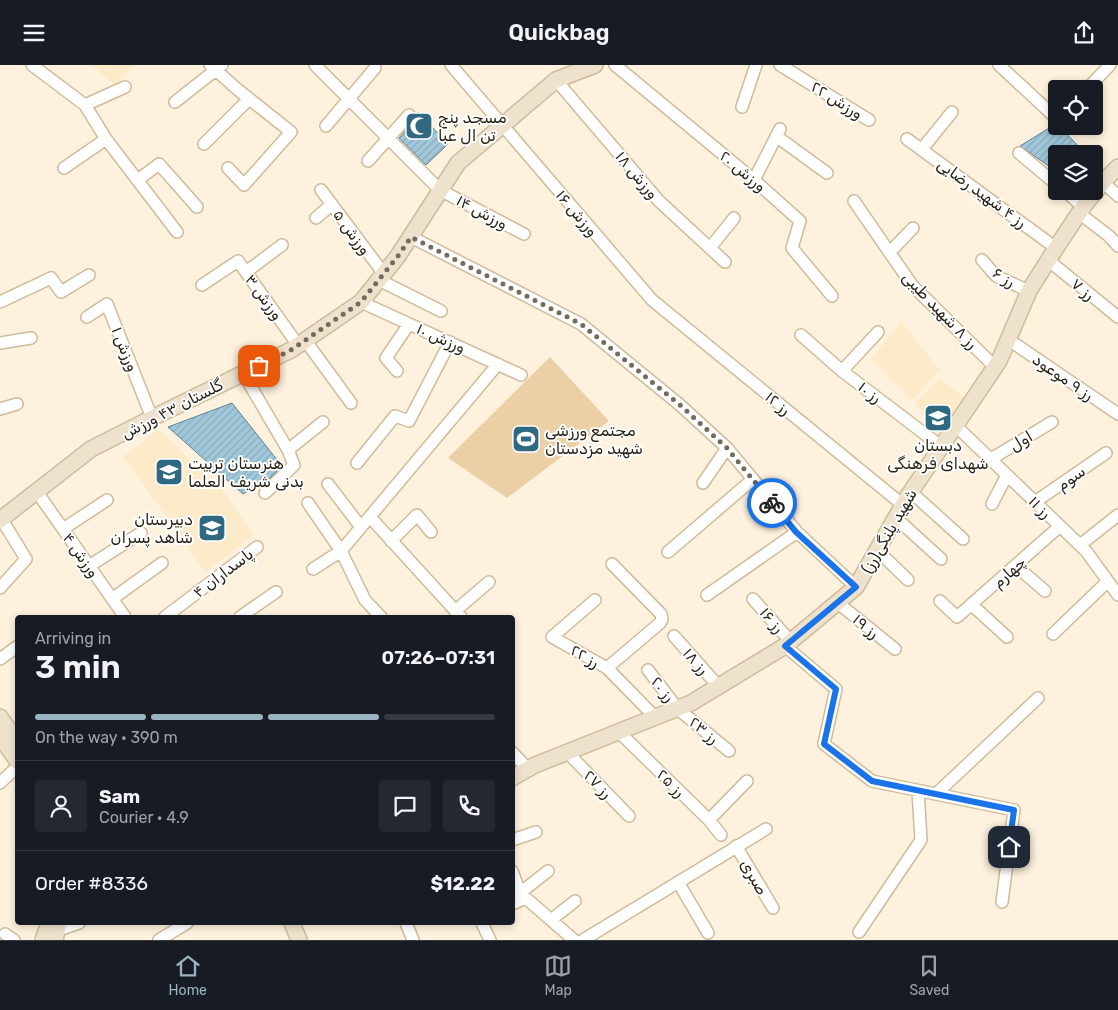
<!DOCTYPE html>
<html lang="en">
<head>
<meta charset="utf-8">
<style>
	:root { --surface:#171b24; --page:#242831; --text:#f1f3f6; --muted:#9ea1a6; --line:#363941; --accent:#9ab4c1 }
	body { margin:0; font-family:Rubik,Vazirmatn,sans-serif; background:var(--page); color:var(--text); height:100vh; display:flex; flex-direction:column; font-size:19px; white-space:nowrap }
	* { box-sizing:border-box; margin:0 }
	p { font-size:16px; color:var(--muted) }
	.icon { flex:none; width:28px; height:28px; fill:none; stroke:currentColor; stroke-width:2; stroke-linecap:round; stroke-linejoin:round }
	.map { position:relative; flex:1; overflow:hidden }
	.sheet { position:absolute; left:15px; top:550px; width:500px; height:310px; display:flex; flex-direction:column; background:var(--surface); border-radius:5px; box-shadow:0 2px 8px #0003 }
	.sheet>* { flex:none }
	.buttons { position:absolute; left:1048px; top:15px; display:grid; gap:10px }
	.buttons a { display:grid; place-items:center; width:55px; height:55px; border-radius:5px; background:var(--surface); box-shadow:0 2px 8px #0003; font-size:25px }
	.pin { position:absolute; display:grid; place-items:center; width:42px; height:42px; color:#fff; margin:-21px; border-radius:10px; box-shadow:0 2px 8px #0006 }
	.courier { position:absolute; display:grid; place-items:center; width:50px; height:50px; margin:-25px; border:4px solid #1a73e8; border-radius:50%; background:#fff; color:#222; box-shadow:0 1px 6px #0007 }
	.headline em { font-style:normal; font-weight:600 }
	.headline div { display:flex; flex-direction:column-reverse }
	.headline { display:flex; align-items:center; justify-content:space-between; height:85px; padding:0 20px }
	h1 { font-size:32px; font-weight:600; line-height:38px }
	.bar { display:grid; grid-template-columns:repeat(4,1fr); gap:8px 5px; align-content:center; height:60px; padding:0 20px }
	.bar i { height:6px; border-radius:4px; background:var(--line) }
	.bar .current { background:var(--accent) }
	.bar p { grid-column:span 4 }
	.line { display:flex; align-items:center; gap:12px; padding:0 20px; border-top:1px solid var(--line) }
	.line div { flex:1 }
	.round { display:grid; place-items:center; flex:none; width:52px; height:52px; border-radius:5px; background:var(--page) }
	header { display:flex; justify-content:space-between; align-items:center; height:65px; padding:0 20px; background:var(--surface); font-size:22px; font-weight:600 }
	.dock { display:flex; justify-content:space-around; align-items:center; height:70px; border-top:1px solid var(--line); background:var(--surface); font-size:14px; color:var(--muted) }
	.dock a { display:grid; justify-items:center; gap:2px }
	.dock .current { color:var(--accent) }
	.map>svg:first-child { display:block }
	.built { fill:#fdeac9 }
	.pitch { fill:#ead0a4 }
	.building { fill:url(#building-hatch); stroke:#5e8395 }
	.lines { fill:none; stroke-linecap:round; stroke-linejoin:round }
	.street-casing { stroke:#cebb9a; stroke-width:14 }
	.secondary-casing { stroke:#cebb9a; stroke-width:18 }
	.street { stroke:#fff; stroke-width:11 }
	.secondary { stroke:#eee2cd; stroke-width:15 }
	.done { stroke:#746b5c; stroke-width:5; stroke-dasharray:0 9 }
	.route { stroke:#1a73e8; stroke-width:6 }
	.labels { text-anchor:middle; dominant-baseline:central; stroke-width:4; stroke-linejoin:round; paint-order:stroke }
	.street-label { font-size:16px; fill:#2a2216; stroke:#fff }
	.poi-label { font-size:16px; fill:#2a2216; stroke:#fff; text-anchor:start }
</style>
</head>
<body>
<header><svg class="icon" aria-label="menu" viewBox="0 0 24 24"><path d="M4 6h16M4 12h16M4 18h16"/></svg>Quickbag<svg class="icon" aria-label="share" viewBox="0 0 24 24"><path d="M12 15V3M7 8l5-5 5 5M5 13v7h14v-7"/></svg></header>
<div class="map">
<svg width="1118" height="875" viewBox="0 0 1118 875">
	<defs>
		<pattern id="building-hatch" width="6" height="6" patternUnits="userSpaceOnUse" patternTransform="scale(1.25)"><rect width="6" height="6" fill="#a0c7da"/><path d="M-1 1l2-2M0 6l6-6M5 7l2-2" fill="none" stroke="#8aabba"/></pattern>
	</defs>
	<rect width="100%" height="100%" fill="#fef2de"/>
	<!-- built -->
	<path class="built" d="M92 0H135L115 21Z
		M901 257 940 305 912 336 871 294Z
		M940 313 964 333 939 368 915 338Z
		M158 364 220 422 254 470 205 507 170 456 123 392Z"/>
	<!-- pitch -->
	<path class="pitch" d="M550 292 609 356 507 433 448 393Z"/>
	<!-- building -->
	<path class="building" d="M418 47 448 79 426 100 399 73 415 55Z
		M1054 60 1059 61 1086 89H1056V106L1020 81Z
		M232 338 282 401 268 415 243 429 168 362Z"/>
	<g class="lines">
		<defs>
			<path id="street" d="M32 0 85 40 106 74 177 167
				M210 0 237 24 291 67 244 120 228 103
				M315 0 440 125 524 169
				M451 0 652 235 903 440
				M615 0 754 115 800 156 792 183 832 231
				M780 0 869 55
				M999 0 1056 53
				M556 15 659 136 725 197
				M1087 24 1110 0
				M175 37 222 0
				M85 40 125 22
				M742 42 756 0
				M326 61 375 3
				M776 71 827 108
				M907 74 1056 183
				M204 79 249 34
				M922 84 952 47
				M1019 88 1056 119
				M368 96 409 50
				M64 103 106 74
				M138 115 159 99 197 142
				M754 115 780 64
				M1103 117 1118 131
				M321 125 384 209
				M1065 126 1083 142
				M854 136 912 220 995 302
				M1079 148 1109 171 1118 181
				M316 153 332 139
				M411 172 581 259 680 340 727 383 797 467 856 522
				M710 183 734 153
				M890 187 913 163
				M982 195 996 211 1029 226
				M1048 195 1118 252
				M246 207 282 180
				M379 215 441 246
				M202 220 238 196 298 280
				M0 237 51 213 61 227 89 210
				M361 237 521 310
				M87 252 107 239 152 353
				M801 270 842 306 942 382
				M305 275 351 338
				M1009 275 1118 349
				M0 278 31 273
				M397 306 386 293 409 259
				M842 306 878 267
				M243 308 288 385 294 400 265 428
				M0 344 17 339
				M956 361 1086 486 1118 530
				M288 385 323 357
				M991 394 1052 357
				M357 398 395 351 409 356 450 277
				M703 418 727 383
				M328 419 361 462
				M37 427 125 552
				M911 427 963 474
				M1035 437 1106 388
				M308 438 341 486 365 535 381 552
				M992 439 1007 410
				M370 452 461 552
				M896 453 941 494
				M63 464 107 435
				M391 476 417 450 431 467
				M1080 480 1118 450
				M877 485 908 515
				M668 487 752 415
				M89 501 141 468
				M1016 501 1045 526
				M313 504 341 486 498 299
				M0 523 26 494 2 455
				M707 530 797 467
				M112 534 162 498
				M753 534 791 577
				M595 535 552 572 607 603 655 652
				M940 536 957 552 1060 461
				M838 538 895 584
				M972 540 1007 572
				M455 546 489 517
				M165 552 257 482
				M240 552 276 527
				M1053 569 1108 516
				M674 571 719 622
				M785 581 836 624 824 679 872 716 1014 745 1002 837
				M0 594 18 581
				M607 603 660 558 662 554 661 549 612 499
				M648 605 678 644 729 686
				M619 667 709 755 721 770
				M512 687 528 704
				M567 687 629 751
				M0 718 18 701
				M936 729 1038 633
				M709 755 747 716
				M512 775 536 767
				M736 781 773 843
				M512 806 520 828 574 875
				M678 817 708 868
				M520 828 548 806
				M512 839 526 833
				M551 855 575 836
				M406 858 413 875
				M482 858 490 875
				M58 865 79 858
				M859 867 921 775 918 726
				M5 869 14 875
				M159 875 187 858
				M583 875 766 764"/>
			<path id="secondary" d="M0 455 91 384 152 353 291 285 361 237 398 191 458 98 556 15 595 0
				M0 652 18 678
				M0 671 18 697
				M512 713 535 700 691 638 785 581 856 522 908 431 999 296 1029 226 1056 183 1083 142 1103 117 1118 102
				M292 858 299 875
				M43 875 49 858
				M55 875 59 858"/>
		</defs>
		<!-- street casing -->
		<use href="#street" class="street-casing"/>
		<!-- secondary casing -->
		<use href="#secondary" class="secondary-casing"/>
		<!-- street -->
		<use href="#street" class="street"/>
		<!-- secondary -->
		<use href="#secondary" class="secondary"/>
	</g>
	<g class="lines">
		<!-- done -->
		<path class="done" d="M259 301 291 285 361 237 398 191 411 172 581 259 680 340 727 383 772 438"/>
		<!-- route -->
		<path class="route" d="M772 438 796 467 856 522 785 581 836 624 824 679 872 716 1014 745 1009 782"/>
	</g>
	<!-- icons -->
	<defs>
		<symbol id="mosque-square" viewBox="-11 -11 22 22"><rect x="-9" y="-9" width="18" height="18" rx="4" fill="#2f6881" stroke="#fff"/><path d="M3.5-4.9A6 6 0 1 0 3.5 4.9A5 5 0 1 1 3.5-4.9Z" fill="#fff"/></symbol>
		<symbol id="school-square" viewBox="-11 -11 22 22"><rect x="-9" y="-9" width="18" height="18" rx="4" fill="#2f6881" stroke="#fff"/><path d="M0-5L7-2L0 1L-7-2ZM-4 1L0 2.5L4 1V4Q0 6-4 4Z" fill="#fff"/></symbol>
		<symbol id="stadium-square" viewBox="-11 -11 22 22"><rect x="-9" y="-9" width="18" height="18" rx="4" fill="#2f6881" stroke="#fff"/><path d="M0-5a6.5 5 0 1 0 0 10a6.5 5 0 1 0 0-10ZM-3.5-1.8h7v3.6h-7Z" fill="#fff"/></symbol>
	</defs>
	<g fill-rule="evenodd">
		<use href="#mosque-square" x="403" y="45" width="32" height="32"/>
		<use href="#school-square" x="922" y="337" width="32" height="32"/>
		<use href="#stadium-square" x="510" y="358" width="32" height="32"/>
		<use href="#school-square" x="153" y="391" width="32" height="32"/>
		<use href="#school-square" x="196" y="447" width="32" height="32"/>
	</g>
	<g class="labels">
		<!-- street labels -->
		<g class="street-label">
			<text transform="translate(837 35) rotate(32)">ورزش ۲۲</text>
			<text transform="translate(743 106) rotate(40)">ورزش ۲۰</text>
			<text transform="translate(637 110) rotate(50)">ورزش ۱۸</text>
			<text transform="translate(982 128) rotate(36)">رز ۴ شهید رضایی</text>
			<text transform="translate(482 147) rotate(28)">ورزش ۱۴</text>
			<text transform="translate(577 148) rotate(50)">ورزش ۱۶</text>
			<text transform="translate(352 167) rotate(54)">ورزش ۵</text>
			<text transform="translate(1004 212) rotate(32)">رز ۶</text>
			<text transform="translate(1083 224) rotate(39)">رز ۷</text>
			<text transform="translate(264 232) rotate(54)">ورزش ۳</text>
			<text transform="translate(940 245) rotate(46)">رز ۸ شهید طیبی</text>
			<text transform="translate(441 273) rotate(24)">ورزش ۱۰</text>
			<text transform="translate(125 284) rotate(68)">ورزش ۱</text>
			<text transform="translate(1063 312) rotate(34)">رز ۹ موعود</text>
			<text transform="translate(870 327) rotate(37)">رز ۱۰</text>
			<text transform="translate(778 338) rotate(39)">رز ۱۲</text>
			<text transform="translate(172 344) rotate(-27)">گلستان ۴۳ ورزش</text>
			<text transform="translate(1021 376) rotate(-31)">اول</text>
			<text transform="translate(1071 413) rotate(-35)">سوم</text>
			<text transform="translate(1040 442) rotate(44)">رز ۱۱</text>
			<text transform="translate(889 466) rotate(-60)">شهید پلنگی(رز)</text>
			<text transform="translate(81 490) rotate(55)">ورزش ۴</text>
			<text transform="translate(1009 507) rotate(-41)">چهارم</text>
			<text transform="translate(223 508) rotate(-37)">پاسداران ۴</text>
			<text transform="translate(772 555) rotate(49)">رز ۱۶</text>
			<text transform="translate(866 561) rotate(39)">رز ۱۹</text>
			<text transform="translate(585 591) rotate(30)">رز ۲۲</text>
			<text transform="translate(696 596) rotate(48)">رز ۱۸</text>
			<text transform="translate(663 624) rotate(51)">رز ۲۰</text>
			<text transform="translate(704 665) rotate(40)">رز ۲۳</text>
			<text transform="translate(671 718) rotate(45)">رز ۲۵</text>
			<text transform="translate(598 719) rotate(46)">رز ۲۷</text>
			<text transform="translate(754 812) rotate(60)">صبری</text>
		</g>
		<!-- poi labels -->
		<g class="poi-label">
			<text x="438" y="52">مسجد پنج<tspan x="438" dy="18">تن ال عبا</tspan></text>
			<text x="545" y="365">مجتمع ورزشی<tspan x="545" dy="18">شهید مزدستان</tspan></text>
			<text x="938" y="380" text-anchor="middle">دبستان<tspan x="938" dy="18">شهدای فرهنگی</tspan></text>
			<text x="188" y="398">هنرستان تربیت<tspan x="188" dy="18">بدنی شریف العلما</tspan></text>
			<text x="193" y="454" text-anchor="end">دبیرستان<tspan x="193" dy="18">شاهد پسران</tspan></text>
		</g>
	</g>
</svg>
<div class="buttons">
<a><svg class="icon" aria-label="locate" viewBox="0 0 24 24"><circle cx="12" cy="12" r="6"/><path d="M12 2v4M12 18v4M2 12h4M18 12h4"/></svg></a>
<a><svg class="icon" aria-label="layers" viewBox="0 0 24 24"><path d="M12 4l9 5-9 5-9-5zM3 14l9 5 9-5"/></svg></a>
</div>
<div class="pin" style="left:259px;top:301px;background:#ea580c"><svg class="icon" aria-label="bag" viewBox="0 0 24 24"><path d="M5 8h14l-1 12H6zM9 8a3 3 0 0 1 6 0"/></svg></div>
<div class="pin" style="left:1009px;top:782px;background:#1f2937"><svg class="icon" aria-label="home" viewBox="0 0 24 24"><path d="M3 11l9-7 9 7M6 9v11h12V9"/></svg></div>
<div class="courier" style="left:772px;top:438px"><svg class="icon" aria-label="bike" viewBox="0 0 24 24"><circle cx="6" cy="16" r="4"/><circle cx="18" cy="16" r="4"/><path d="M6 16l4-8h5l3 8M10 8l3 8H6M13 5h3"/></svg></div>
<section class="sheet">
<div class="headline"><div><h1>3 min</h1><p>Arriving in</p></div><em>07:26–07:31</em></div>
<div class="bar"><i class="current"></i><i class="current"></i><i class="current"></i><i></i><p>On the way · 390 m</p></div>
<div class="line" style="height:90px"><a class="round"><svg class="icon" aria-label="person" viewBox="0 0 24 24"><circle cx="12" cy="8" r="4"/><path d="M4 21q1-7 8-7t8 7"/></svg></a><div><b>Sam</b><p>Courier · 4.9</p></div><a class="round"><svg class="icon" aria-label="chat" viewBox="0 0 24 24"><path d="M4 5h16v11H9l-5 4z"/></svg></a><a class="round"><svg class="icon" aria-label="phone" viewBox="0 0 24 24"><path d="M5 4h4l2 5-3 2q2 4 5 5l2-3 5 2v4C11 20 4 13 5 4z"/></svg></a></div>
<div class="line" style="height:65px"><div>Order #8336</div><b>$12.22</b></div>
</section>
</div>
<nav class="dock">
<a class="current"><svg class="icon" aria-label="home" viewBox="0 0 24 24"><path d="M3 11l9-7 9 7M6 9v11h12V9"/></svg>Home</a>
<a><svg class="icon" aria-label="map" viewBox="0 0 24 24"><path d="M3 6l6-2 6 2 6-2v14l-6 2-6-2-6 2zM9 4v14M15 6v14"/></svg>Map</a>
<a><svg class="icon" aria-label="saved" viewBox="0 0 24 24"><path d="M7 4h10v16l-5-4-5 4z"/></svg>Saved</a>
</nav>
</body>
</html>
